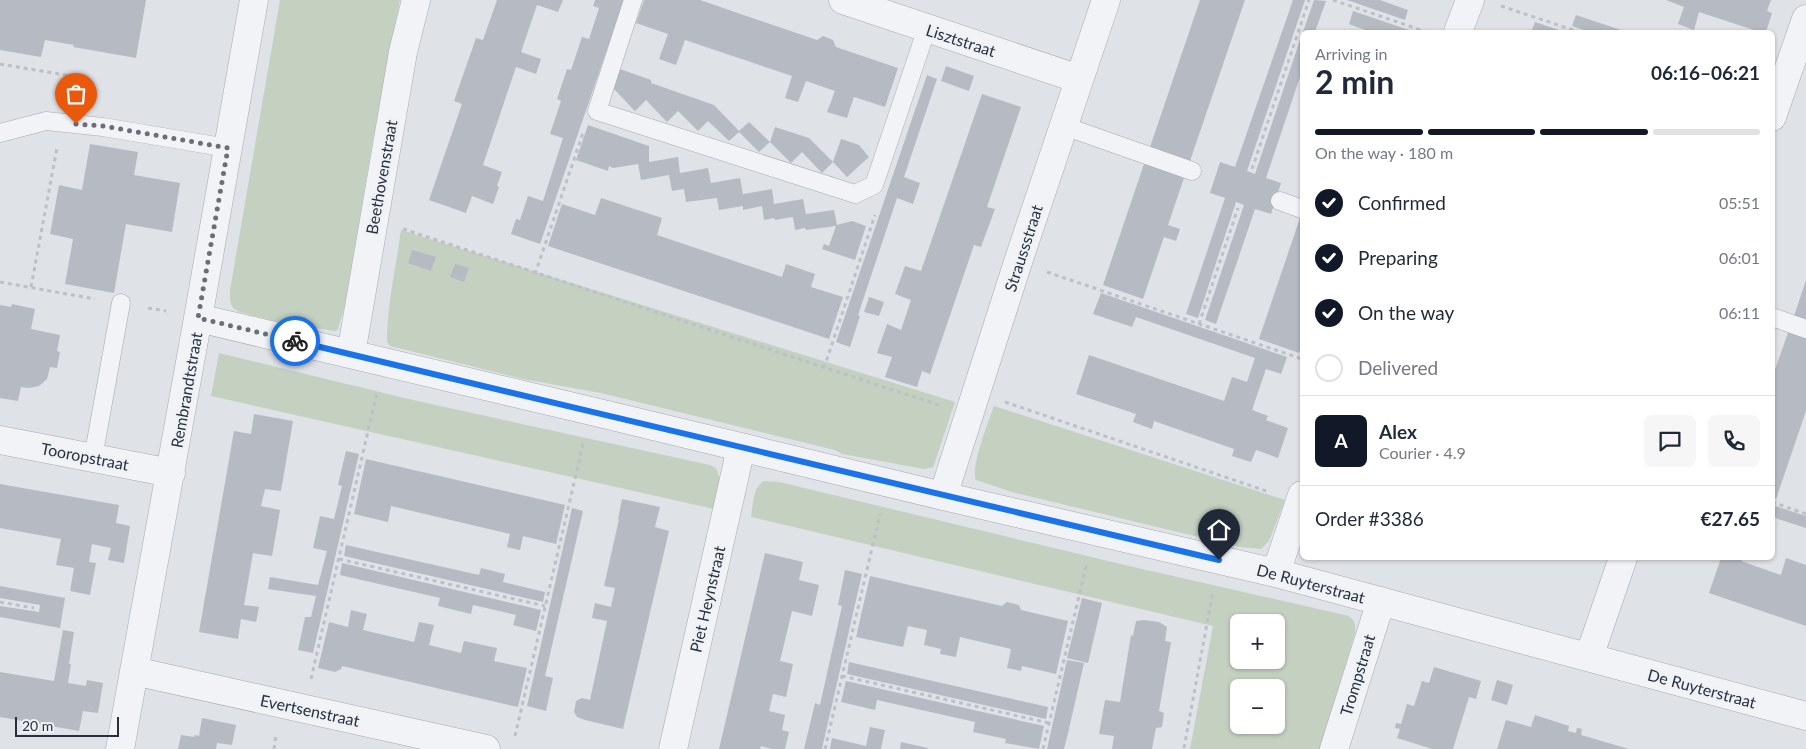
<!DOCTYPE html>
<html lang="en">
<head>
<meta charset="utf-8">
<style>
	:root { --surface:#fff; --page:#f6f6f7; --text:#1f2937; --muted:#747a83; --line:#e0e1e3; --accent:#111827 }
	body { margin:0; font-family:Lato,sans-serif; background:var(--page); color:var(--text); height:100vh; display:flex; flex-direction:column; font-size:19px; white-space:nowrap }
	* { box-sizing:border-box; margin:0 }
	p { font-size:16px; color:var(--muted) }
	.icon { flex:none; width:28px; height:28px; fill:none; stroke:currentColor; stroke-width:2; stroke-linecap:round; stroke-linejoin:round }
	.map { position:relative; flex:1; overflow:hidden }
	.details { position:absolute; left:1300px; top:30px; width:475px; height:530px; display:flex; flex-direction:column; background:var(--surface); border-radius:8px; box-shadow:0 1px 4px #0004 }
	.details>* { flex:none }
	.fabs { position:absolute; left:1230px; top:614px; display:grid; gap:10px }
	.fabs a { display:grid; place-items:center; width:55px; height:55px; border-radius:8px; background:var(--surface); box-shadow:0 1px 4px #0004; font-size:25px }
	.scale { position:absolute; left:15px; bottom:12px; width:104px; box-sizing:border-box; padding-left:5px; border:2px solid #29303d; border-top:0; font-size:14px; line-height:18px; white-space:nowrap; color:#29303d; -webkit-text-stroke:4px #eef1f5; paint-order:stroke }
	.pin { position:absolute; display:grid; place-items:center; width:42px; height:42px; color:#fff; margin:-51px -21px; border-radius:50% 50% 50% 0; rotate:-45deg; box-shadow:0 0 5px #0007 }
	.pin .icon { rotate:45deg }
	.courier { position:absolute; display:grid; place-items:center; width:50px; height:50px; margin:-25px; border:4px solid #1a73e8; border-radius:50%; background:#fff; color:#222; box-shadow:0 1px 6px #0007 }
	.headline em { font-style:normal; font-weight:700 }
	.headline div { display:flex; flex-direction:column-reverse }
	.headline { display:flex; align-items:center; justify-content:space-between; height:85px; padding:0 15px }
	h1 { font-size:32px; font-weight:700; line-height:38px }
	.bar { display:grid; grid-template-columns:repeat(4,1fr); gap:8px 5px; align-content:center; height:60px; padding:0 15px }
	.bar i { height:6px; border-radius:4px; background:var(--line) }
	.bar .current { background:var(--accent) }
	.bar p { grid-column:span 4 }
	.line { display:flex; align-items:center; gap:12px; padding:0 15px; border-top:1px solid var(--line) }
	.line div { flex:1 }
	.round { display:grid; place-items:center; flex:none; width:52px; height:52px; border-radius:8px; background:var(--page) }
	ol { padding:0 15px; list-style:none }
	li { display:flex; align-items:center; gap:15px; height:55px }
	li p { margin-inline-start:auto }
	li .icon { padding:5px; border-radius:50%; background:var(--accent); color:#fff; stroke-width:4 }
	li:last-child { color:var(--muted) }
	li i { width:28px; height:28px; border:2px solid var(--line); border-radius:50% }
	.map>svg:first-child { display:block }
	.green { fill:#c4d0c0; fill-rule:evenodd }
	.building { fill:#b6bbc3 }
	.lines { fill:none; stroke-linecap:round; stroke-linejoin:round }
	.lane-casing { stroke:#a5a9b1; stroke-width:19 }
	.street-casing { stroke:#a5a9b1; stroke-width:29 }
	.path { stroke:#bdc0c6; stroke-width:3; stroke-dasharray:4 4; stroke-linecap:butt }
	.lane { stroke:#f1f3f6; stroke-width:18 }
	.street { stroke:#f1f3f6; stroke-width:28 }
	.done { stroke:#696e78; stroke-width:5; stroke-dasharray:0 9 }
	.route { stroke:#1a73e8; stroke-width:6 }
	.labels { text-anchor:middle; dominant-baseline:central; stroke-width:4.5; stroke-linejoin:round; paint-order:stroke }
	.street-label { font-size:16px; fill:#29303d; stroke:#eef1f5 }
</style>
</head>
<body>
<div class="map">
<svg width="1806" height="749" viewBox="0 0 1806 749">
	<rect width="100%" height="100%" fill="#dfe2e7"/>
	<!-- green -->
	<path class="green" d="M280 0H400L371 150 345 305 338 329 335 331 274 321 239 312C229 307 230 300 230 290Z
		M401 230 955 402 935 462 933 467 924 469 842 454 835 450 601 393 523 379 390 346 387 342C387 304 396 268 401 230Z
		M219 353 417 401 710 465 716 468 720 479 714 509 211 396Z
		M994 406 1285 500 1269 541 1261 549 1240 547 1012 492 976 480C970 468 989 420 994 406Z
		M764 481 779 482 1129 566 1349 616C1355 621 1356 625 1355 633L1320 749H1190L1213 626 751 517C753 506 753 486 764 481ZM1239 622H1276V660H1239ZM1239 688H1276V725H1239Z"/>
	<!-- building -->
	<path class="building" d="M0 0H146L136 58 73 47 74 45 45 40 41 57 0 50Z
		M497 0H563L558 12 537 5 521 52 541 59 536 74 516 67 483 165 502 172 497 186 499 187 493 204 472 196 466 213 429 200 462 104 454 101 476 38 483 40Z
		M595 0H624L540 244 511 234 516 219 520 220 528 196 543 201 563 138 550 134 561 101 557 99 567 69 571 70 582 37 589 39 599 8 593 6Z
		M644 0H700L817 40 823 36 833 40 836 47 898 68 885 107 854 97 847 118 827 112 835 91 806 81 798 102 785 98 792 76 685 40 676 65 659 59 668 34 636 23Z
		M1200 0H1245L1190 161 1150 147Z
		M1293 0H1305L1247 171 1255 174 1302 34V71L1266 178 1281 183 1271 214 1255 209 1216 324 1205 320 1244 205 1236 202 1198 318 1186 314 1225 198 1210 193 1220 162 1235 167Z
		M1314 0 1326 1 1315 32H1303Z
		M1347 0H1380L1408 10 1405 20Z
		M1666 0H1771L1767 11 1772 13 1766 32 1761 31 1760 32 1699 12 1694 30 1678 24 1684 7Z
		M1353 11 1409 30 1408 32H1364L1365 30 1349 24Z
		M1576 15 1627 32H1590L1572 26Z
		M1535 22 1565 32H1531Z
		M946 66 974 76 969 91 941 81Z
		M620 69 651 80V83L714 105 739 131 749 122 770 142 759 152 739 132 729 141 708 121 698 131 678 111 667 122 646 100 635 111 613 88Z
		M927 75 937 79 904 177 920 183 913 204 897 198 858 315 860 316 850 347 836 342Z
		M982 94 1021 107 987 207 995 209 981 247 974 245 930 374 922 371 917 387 885 377 892 357 877 353 887 324 901 330 911 300 895 294 905 266 921 271Z
		M588 125 649 146V162L678 157 680 173 708 168 711 183 740 178 743 194 772 189 774 204 803 199 806 214 834 210 837 225 852 221 866 226 855 260 822 249 824 244 829 246 836 226 806 230 805 228 795 230 793 217 775 220 774 218 764 220 762 206 743 210V206L719 210 717 198 686 202 684 189 672 191 669 175 641 180 638 164 613 168 609 166 608 171 576 160Z
		M775 127 809 138 833 162 822 173 802 152 791 163 770 142Z
		M841 139 859 145 869 157 847 177 833 162Z
		M90 144 138 152 134 175 180 183 172 232 126 224 114 293 65 284 73 239 50 234 59 185 82 190Z
		M1145 161 1185 175 1168 225 1180 229 1176 241 1164 237 1143 299 1103 285Z
		M601 198 662 218 657 235 782 277 786 264 815 274 811 287 843 297 829 339 548 246 562 204 595 215Z
		M1302 212V342L1299 353 1259 339Z
		M412 250 436 257 431 271 408 263Z
		M455 264 469 268 464 282 450 277Z
		M1806 280V320L1794 316Z
		M1101 293 1287 357 1281 374 1266 369 1252 410 1268 416 1266 420 1288 428 1278 458 1256 450 1251 462 1232 456 1234 449 1154 421 1152 429 1133 422 1136 414 1076 394 1089 355 1224 401 1232 377 1247 382 1255 358 1136 317 1132 327 1093 314Z
		M869 297 884 302 879 316 864 312Z
		M12 304 35 309 31 329 60 335 57 351 60 352 57 368 50 367 47 379 39 386 29 388 21 387 18 401 0 398V305L11 307Z
		M1789 330 1806 336V411L1776 499 1772 497V378Z
		M254 414 293 421 281 491 265 489 261 506 280 510 272 556 253 553 244 605 259 607 256 622 241 619 238 639 199 632 234 431 251 434Z
		M346 451 359 454 313 653 298 650 305 617H311L316 596 268 589 270 577 318 585 327 551 313 548 320 516 334 519 342 486 338 485Z
		M366 459 565 505 556 544 523 536 520 550 507 547 510 534 391 506 388 522 354 514Z
		M0 484 119 505 116 523 130 526 124 563 108 560 111 548 92 544 89 562 96 563 90 595 70 591 74 568 56 565 61 539 0 528Z
		M622 499 660 507 655 527 669 531 623 729 585 720 577 717 574 712 576 701 582 698 590 700 607 621 592 618 595 603 611 607 615 588 604 586 619 519H618Z
		M1772 505 1806 516V528L1772 517Z
		M572 508 583 511 545 676 553 678 546 711 527 706Z
		M346 545 479 575 481 568 505 574 503 582 545 592 543 602 344 556Z
		M765 553 803 562 799 580 819 585 812 616 792 611 780 661 793 664 786 697 773 694 769 711 785 715 782 730 789 732 785 749H772L761 746 760 749H719Z
		M1721 558H1743L1741 561 1781 575 1786 558 1806 565V626L1709 593Z
		M342 563 541 610 536 631 513 625 516 615 473 605 471 614 438 606 440 598 340 575Z
		M845 570 862 574 824 740 822 749H804L815 703 820 705 842 606 838 605Z
		M870 576 1002 606 1007 602 1019 605 1021 610 1068 621 1056 674 1022 666 1021 671 1007 668 1011 649 960 637 956 657 940 654 941 649 924 645 927 630 908 626 903 647 856 637Z
		M0 586 65 598 60 628 0 617V606L39 612 40 605 0 598Z
		M1082 598 1102 603 1088 663 1067 658Z
		M351 610 367 614 363 630 414 642 419 622 434 625 429 645 461 653 464 641 497 648 494 661 527 668 518 707 342 666 341 669 335 672 318 668 329 622 348 627Z
		M1144 620 1159 622 1167 627 1165 641 1171 642 1159 711 1164 713 1162 727 1156 728 1152 749H1112L1114 736 1099 734 1105 700 1120 702 1131 635 1133 636 1136 621Z
		M63 630 74 632 69 664H71L68 683 86 686 87 680 103 683 98 713 83 711 79 731 0 717V672L54 681Z
		M1067 660 1084 663 1069 729 1064 749H1047Z
		M849 662 1048 707 1046 719 847 674Z
		M1434 667 1481 681 1476 699 1469 697 1453 749H1432L1397 738 1400 729 1395 728 1396 723 1401 724 1407 704 1414 706 1422 681 1429 683Z
		M1497 680 1513 685 1507 705 1491 700Z
		M846 681 1044 726 1039 749 1005 743 1006 739 973 732 975 722 877 700 875 710 841 702Z
		M1535 715 1569 726 1568 731 1576 733 1577 728 1582 729 1581 735 1629 749H1497L1506 720 1531 727Z
		M202 718 236 725 232 745 217 743 216 749H178L181 735 194 737 195 735 199 736Z
		M870 727 885 730 881 749H830L832 738 866 746Z
		M901 742 928 748V749H900Z"/>
	<g class="lines">
		<defs>
			<path id="lane" d="M633 0 597 111 855 194 874 185 927 28
				M1064 126 1192 171
				M0 133 46 121 103 127 228 148
				M1280 201 1302 209
				M1772 317 1806 329
				M93 458 121 303"/>
			<path id="street" d="M843 0 1079 79
				M1458 32 1470 0
				M1772 117 1806 19
				M198 318 591 411 943 496 1276 573 1806 716
				M351 354 403 52 416 0
				M0 440 171 473
				M943 496 1018 262 1106 0
				M1276 573 1302 495
				M1589 657 1623 558
				M134 671 486 749
				M120 749 198 318 254 0
				M673 749 741 448
				M1334 749 1381 601"/>
		</defs>
		<!-- lane casing -->
		<use href="#lane" class="lane-casing"/>
		<!-- street casing -->
		<use href="#street" class="street-casing"/>
		<!-- path -->
		<path class="path" d="M1333 0 1427 32
			M1501 6 1579 32
			M0 64 71 76 67 97
			M1252 169 1309 0
			M403 229 939 405
			M1047 272 1302 359
			M535 274 583 133
			M0 282 95 299
			M31 287 57 148
			M148 308 166 311
			M1199 324 1238 208
			M824 368 875 215
			M1005 402 1269 492
			M1772 502 1806 514
			M339 559 545 606
			M0 602 34 608
			M842 676 1049 723
			M311 679 377 392
			M515 736 584 440
			M1184 748 1213 591
			M274 749 276 735
			M825 749 880 514
			M1043 749 1087 562"/>
		<!-- lane -->
		<use href="#lane" class="lane"/>
		<!-- street -->
		<use href="#street" class="street"/>
	</g>
	<g class="lines">
		<!-- done -->
		<path class="done" d="M76 124 103 126 228 148 198 318 295 341"/>
		<!-- route -->
		<path class="route" d="M295 341C603 414 910 489 1219 560"/>
	</g>
	<g class="labels">
		<!-- street labels -->
		<g class="street-label">
			<text transform="translate(961 40) rotate(18)">Lisztstraat</text>
			<text transform="translate(381 177) rotate(-80)">Beethovenstraat</text>
			<text transform="translate(1023 248) rotate(-72)">Straussstraat</text>
			<text transform="translate(186 390) rotate(-80)">Rembrandtstraat</text>
			<text transform="translate(85 456) rotate(11)">Tooropstraat</text>
			<text transform="translate(1311 583) rotate(15)">De Ruyterstraat</text>
			<text transform="translate(707 599) rotate(-77)">Piet Heynstraat</text>
			<text transform="translate(1357 675) rotate(-73)">Trompstraat</text>
			<text transform="translate(1702 688) rotate(15)">De Ruyterstraat</text>
			<text transform="translate(310 710) rotate(12)">Evertsenstraat</text>
		</g>
	</g>
</svg>
<div class="fabs">
<a>+</a>
<a>−</a>
</div>
<div class="scale">20 m</div>
<div class="pin" style="left:76px;top:124px;background:#ea580c"><svg class="icon" aria-label="bag" viewBox="0 0 24 24"><path d="M5 8h14l-1 12H6zM9 8a3 3 0 0 1 6 0"/></svg></div>
<div class="pin" style="left:1219px;top:560px;background:#1f2937"><svg class="icon" aria-label="home" viewBox="0 0 24 24"><path d="M3 11l9-7 9 7M6 9v11h12V9"/></svg></div>
<div class="courier" style="left:295px;top:341px"><svg class="icon" aria-label="bike" viewBox="0 0 24 24"><circle cx="6" cy="16" r="4"/><circle cx="18" cy="16" r="4"/><path d="M6 16l4-8h5l3 8M10 8l3 8H6M13 5h3"/></svg></div>
<section class="details">
<div class="headline"><div><h1>2 min</h1><p>Arriving in</p></div><em>06:16–06:21</em></div>
<div class="bar"><i class="current"></i><i class="current"></i><i class="current"></i><i></i><p>On the way · 180 m</p></div>
<ol>
<li><svg class="icon" aria-label="check" viewBox="0 0 24 24"><path d="M5 12l5 5 9-10"/></svg>Confirmed<p>05:51</p></li>
<li><svg class="icon" aria-label="check" viewBox="0 0 24 24"><path d="M5 12l5 5 9-10"/></svg>Preparing<p>06:01</p></li>
<li><svg class="icon" aria-label="check" viewBox="0 0 24 24"><path d="M5 12l5 5 9-10"/></svg>On the way<p>06:11</p></li>
<li><i></i>Delivered</li>
</ol>
<div class="line" style="height:90px"><b class="round" style="background:var(--accent);color:#fff">A</b><div><b>Alex</b><p>Courier · 4.9</p></div><a class="round"><svg class="icon" aria-label="chat" viewBox="0 0 24 24"><path d="M4 5h16v11H9l-5 4z"/></svg></a><a class="round"><svg class="icon" aria-label="phone" viewBox="0 0 24 24"><path d="M5 4h4l2 5-3 2q2 4 5 5l2-3 5 2v4C11 20 4 13 5 4z"/></svg></a></div>
<div class="line" style="height:65px"><div>Order #3386</div><b>€27.65</b></div>
</section>
</div>
</body>
</html>
